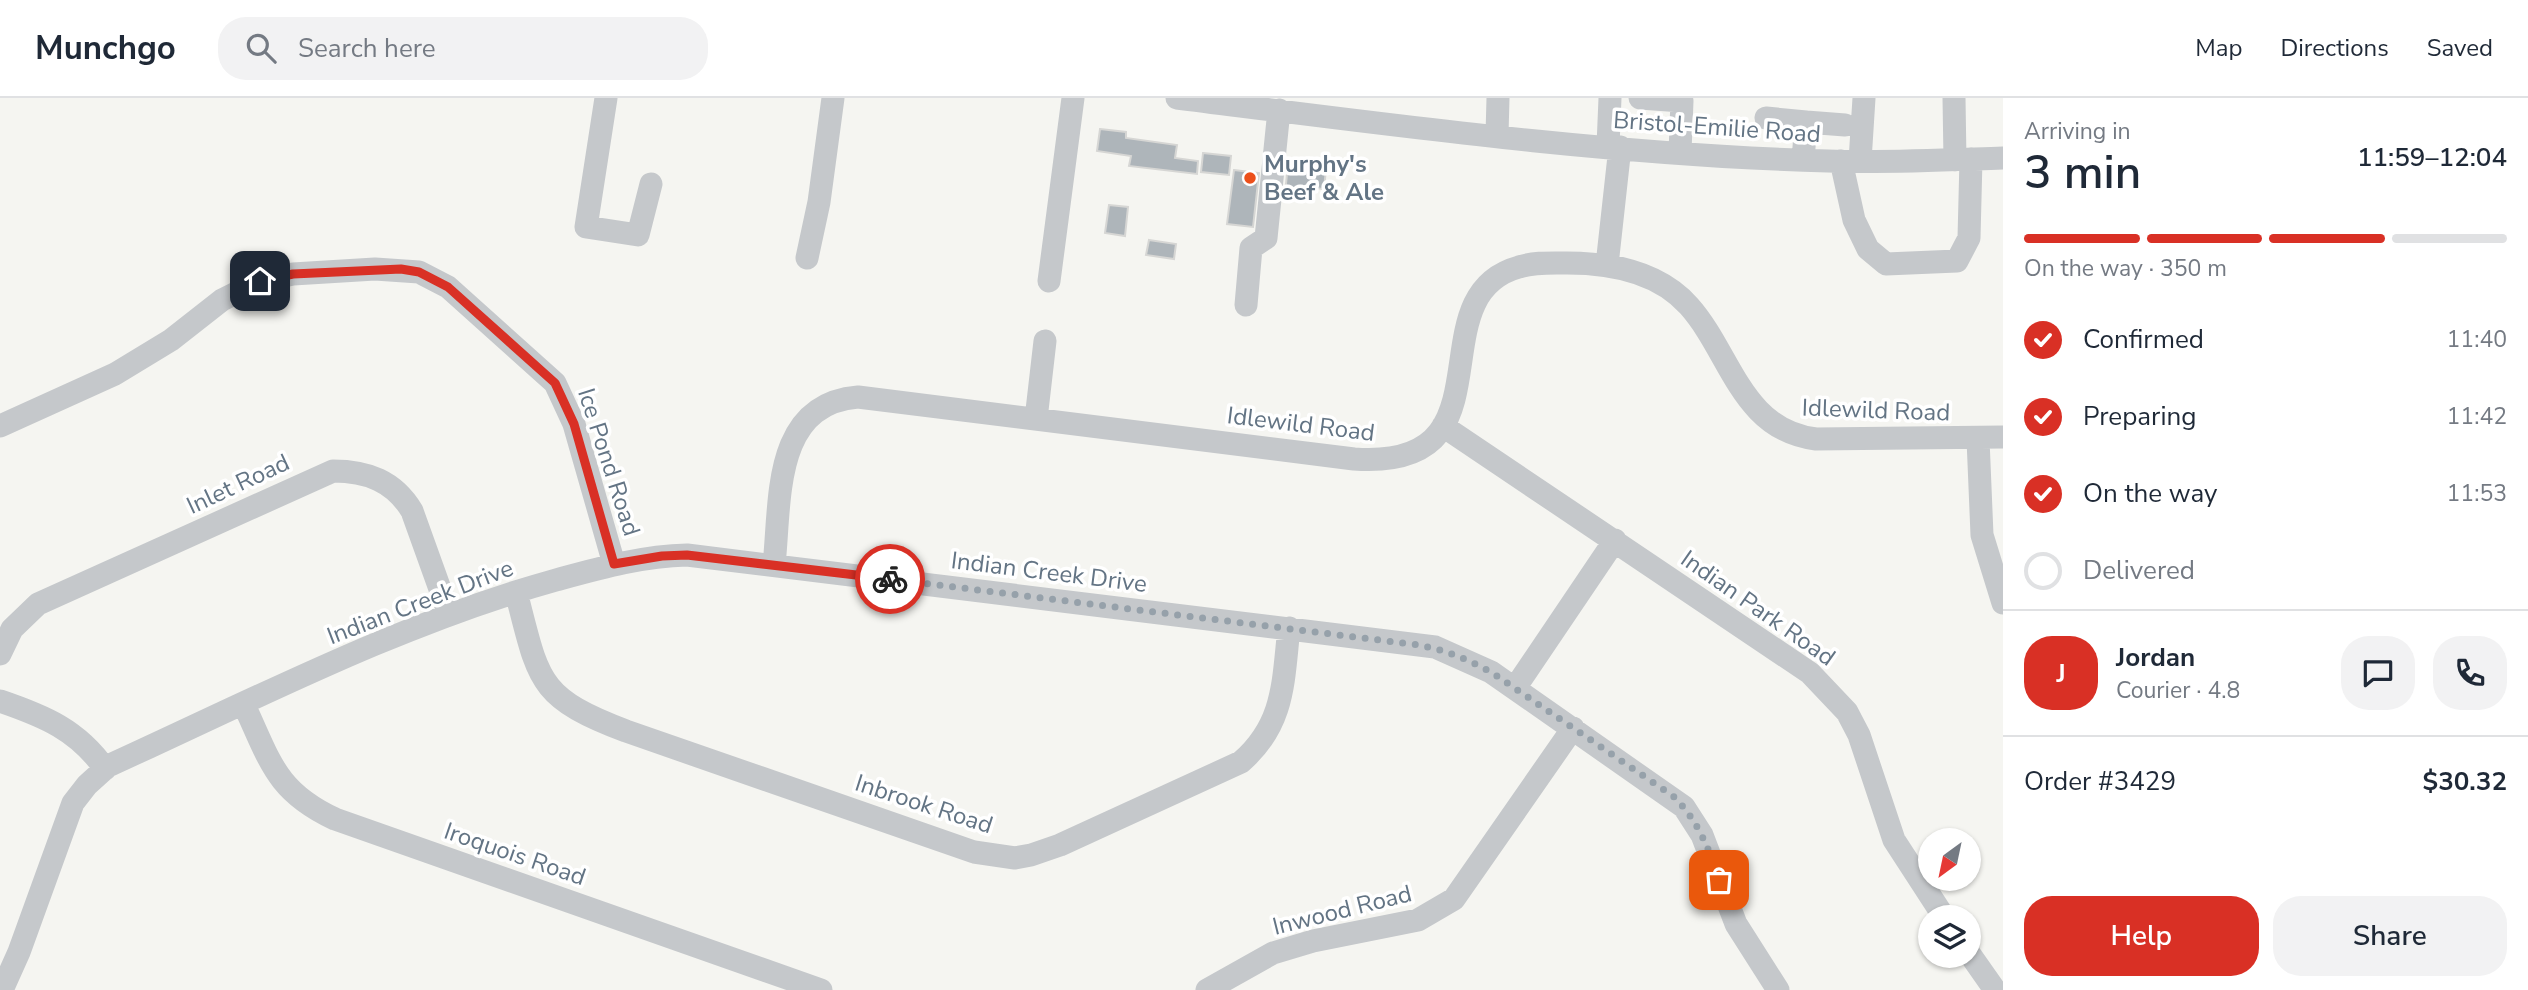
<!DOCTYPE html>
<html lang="en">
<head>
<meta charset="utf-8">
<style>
	:root { --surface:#fff; --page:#f2f2f3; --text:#1f2937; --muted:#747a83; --line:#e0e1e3; --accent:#d93025 }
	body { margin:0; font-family:"Nunito Sans",sans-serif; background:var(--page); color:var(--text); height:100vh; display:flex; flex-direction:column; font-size:26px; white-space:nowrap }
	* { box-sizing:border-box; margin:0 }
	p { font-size:23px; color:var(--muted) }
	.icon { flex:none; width:38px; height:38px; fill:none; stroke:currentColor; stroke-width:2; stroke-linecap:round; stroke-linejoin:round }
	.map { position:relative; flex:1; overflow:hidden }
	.details { display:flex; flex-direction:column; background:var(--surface); width:525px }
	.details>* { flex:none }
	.needle { width:46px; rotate:213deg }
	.controls { position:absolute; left:1918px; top:730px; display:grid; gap:14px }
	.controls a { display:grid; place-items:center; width:63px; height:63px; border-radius:50%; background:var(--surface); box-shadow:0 2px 5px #0004; font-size:35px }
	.pin { position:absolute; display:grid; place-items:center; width:60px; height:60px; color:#fff; margin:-30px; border-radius:14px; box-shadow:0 4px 10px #0006 }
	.courier { position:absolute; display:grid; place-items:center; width:70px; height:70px; margin:-35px; border:5px solid #d93025; border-radius:50%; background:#fff; color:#222; box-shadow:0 2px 9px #0007 }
	.headline em { font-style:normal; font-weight:600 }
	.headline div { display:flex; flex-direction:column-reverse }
	.headline { display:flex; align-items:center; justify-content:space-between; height:119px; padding:0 21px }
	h1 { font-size:46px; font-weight:600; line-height:52px }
	.bar { display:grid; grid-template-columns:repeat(4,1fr); gap:10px 7px; align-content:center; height:84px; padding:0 21px }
	.bar i { height:9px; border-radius:5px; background:var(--line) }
	.bar .on { background:var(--accent) }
	.bar p { grid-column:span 4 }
	.line { display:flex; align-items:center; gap:18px; padding:0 21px; border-top:2px solid var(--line) }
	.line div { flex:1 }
	.round { display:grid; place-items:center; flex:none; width:74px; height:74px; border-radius:28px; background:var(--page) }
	ol { padding:0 21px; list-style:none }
	li { display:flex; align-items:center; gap:21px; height:77px }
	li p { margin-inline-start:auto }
	li .icon { padding:7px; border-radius:50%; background:var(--accent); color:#fff; stroke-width:4 }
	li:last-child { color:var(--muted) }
	li i { width:38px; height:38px; border:4px solid var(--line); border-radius:50% }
	.button { display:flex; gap:14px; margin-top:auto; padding:14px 21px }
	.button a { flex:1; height:80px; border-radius:28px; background:var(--accent); color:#fff; font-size:28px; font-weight:600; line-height:80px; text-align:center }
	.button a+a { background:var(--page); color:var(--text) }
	header { display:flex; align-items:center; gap:42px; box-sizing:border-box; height:98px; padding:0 35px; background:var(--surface); border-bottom:2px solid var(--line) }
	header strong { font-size:33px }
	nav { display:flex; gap:38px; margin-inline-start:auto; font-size:24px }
	.search { width:490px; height:63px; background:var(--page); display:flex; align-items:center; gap:18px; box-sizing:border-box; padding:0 24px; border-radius:28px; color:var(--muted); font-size:26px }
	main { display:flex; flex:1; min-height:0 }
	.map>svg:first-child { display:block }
	.building { fill:#aeb5ba; stroke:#d6d6d4; stroke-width:2 }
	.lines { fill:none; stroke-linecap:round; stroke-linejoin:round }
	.minor { stroke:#c5c8cb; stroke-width:23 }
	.done { stroke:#96a1aa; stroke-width:7; stroke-dasharray:0 12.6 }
	.route { stroke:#d93025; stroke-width:9 }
	.poi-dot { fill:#ec501b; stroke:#fff; stroke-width:2.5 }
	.labels { text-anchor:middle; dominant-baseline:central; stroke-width:7; stroke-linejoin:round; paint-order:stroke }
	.street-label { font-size:24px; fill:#637484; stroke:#fff }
	.poi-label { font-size:24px; font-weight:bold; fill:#637484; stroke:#fff; text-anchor:start }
</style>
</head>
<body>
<header>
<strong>Munchgo</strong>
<div class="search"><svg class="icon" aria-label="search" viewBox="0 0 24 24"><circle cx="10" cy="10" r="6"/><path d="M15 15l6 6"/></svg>Search here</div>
<nav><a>Map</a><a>Directions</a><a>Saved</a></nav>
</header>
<main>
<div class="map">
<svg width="2003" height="892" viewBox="0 0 2003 892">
	<rect width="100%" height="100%" fill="#f5f5f1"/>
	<!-- building -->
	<path class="building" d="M1100 31 1126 34V40L1177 47 1175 60 1198 63 1197 76 1129 68 1131 58 1097 53Z
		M1203 55 1231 58 1229 77 1201 74Z
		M1288 66 1326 71 1324 91 1302 89 1301 98 1285 96Z
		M1234 72 1259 75 1253 129 1227 126Z
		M1109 107 1128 109 1125 138 1105 135Z
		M1149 142 1176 146 1174 161 1146 157Z"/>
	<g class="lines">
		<!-- minor -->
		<path class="minor" d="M606 0 586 129 638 137 651 86
			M1177 0C1392 27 1610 57 1828 63 1886 65 1945 62 2003 60
			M1640 0 1682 3 1680 54
			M1954 0 1955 62
			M1766 20 1806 24 1803 62
			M1806 24 1845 27
			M1497 37 1498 0
			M1608 48 1610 0
			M1841 63 1854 122 1868 151 1886 166 1957 163 1969 140 1971 61
			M1860 63 1864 0
			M807 160 819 104 833 0
			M1607 167 1620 49
			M1049 183 1073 0
			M1246 207 1251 150 1266 140 1279 12
			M1036 321 1045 243
			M0 328 115 276 171 242 222 202 260 183 293 176 375 171 419 174 448 189 555 285 574 326 614 466
			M1443 328 1810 575 1847 614 1859 637 1894 742 1944 819
			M1978 341 1982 437 2003 505
			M774 467C781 402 772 306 858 299L1354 361C1518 373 1413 198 1519 169 1534 164 1551 165 1567 165 1611 165 1658 173 1689 208 1731 255 1741 332 1816 341L2003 339
			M516 494C539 582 536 599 626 633L974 754 1015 760 1031 757 1060 747 1241 664C1285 626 1283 583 1289 530
			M0 556 12 531 38 506 333 373C367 373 394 383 412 413L449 516
			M1515 590 1615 442
			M0 603C44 618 78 632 105 671
			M244 607C270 662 275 693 335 721L821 892
			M1969 855 1995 892
			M2 892 19 854 73 705 87 687 108 668C255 601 401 525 556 482 600 470 642 458 687 457L1435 549 1491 574 1684 709 1702 737 1736 826 1778 892
			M1207 892 1273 855 1313 843 1418 822 1454 801 1573 630"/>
	</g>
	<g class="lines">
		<!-- done -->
		<path class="done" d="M890 481 1411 546C1441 550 1465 560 1491 574L1673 698C1697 721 1709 750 1719 782"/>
		<!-- route -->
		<path class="route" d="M260 183 293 176 401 171 419 174 448 189 555 285 574 326 614 466 662 458 687 457 890 481"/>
	</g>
	<!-- markers -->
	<circle class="poi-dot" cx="1250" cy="80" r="7"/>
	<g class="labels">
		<!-- street labels -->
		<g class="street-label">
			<text transform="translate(1717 29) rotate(4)">Bristol-Emilie Road</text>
			<text transform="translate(1876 312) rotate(2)">Idlewild Road</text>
			<text transform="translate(1301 326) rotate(7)">Idlewild Road</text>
			<text transform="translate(609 364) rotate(72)">Ice Pond Road</text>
			<text transform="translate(238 386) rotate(-25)">Inlet Road</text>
			<text transform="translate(1049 474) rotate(7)">Indian Creek Drive</text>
			<text transform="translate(420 504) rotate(-21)">Indian Creek Drive</text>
			<text transform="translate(1758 510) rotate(35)">Indian Park Road</text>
			<text transform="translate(924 706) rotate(18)">Inbrook Road</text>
			<text transform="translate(515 756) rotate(19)">Iroquois Road</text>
			<text transform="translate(1342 812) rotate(-14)">Inwood Road</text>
		</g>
		<!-- poi labels -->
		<g class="poi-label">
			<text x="1264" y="66">Murphy's<tspan x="1264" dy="28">Beef &amp; Ale</tspan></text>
		</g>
	</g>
</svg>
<div class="controls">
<a><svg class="needle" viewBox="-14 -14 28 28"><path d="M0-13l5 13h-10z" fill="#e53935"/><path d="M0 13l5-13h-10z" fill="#747a83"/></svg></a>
<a><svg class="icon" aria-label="layers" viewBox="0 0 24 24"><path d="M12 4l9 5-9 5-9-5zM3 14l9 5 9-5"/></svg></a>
</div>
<div class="pin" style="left:1719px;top:782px;background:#ea580c"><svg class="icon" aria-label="bag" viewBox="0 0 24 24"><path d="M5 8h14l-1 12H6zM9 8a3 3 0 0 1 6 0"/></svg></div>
<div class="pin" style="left:260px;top:183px;background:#1f2937"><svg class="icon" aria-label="home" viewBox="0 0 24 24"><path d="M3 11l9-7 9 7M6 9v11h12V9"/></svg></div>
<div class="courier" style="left:890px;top:481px"><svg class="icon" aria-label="bike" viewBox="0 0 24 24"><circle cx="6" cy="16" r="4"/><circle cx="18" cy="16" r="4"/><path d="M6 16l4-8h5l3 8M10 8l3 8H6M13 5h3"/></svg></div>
</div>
<section class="details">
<div class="headline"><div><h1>3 min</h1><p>Arriving in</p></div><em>11:59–12:04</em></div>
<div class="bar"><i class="on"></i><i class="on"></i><i class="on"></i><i></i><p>On the way · 350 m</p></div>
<ol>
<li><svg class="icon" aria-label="check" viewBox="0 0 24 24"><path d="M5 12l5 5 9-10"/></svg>Confirmed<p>11:40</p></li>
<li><svg class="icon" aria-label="check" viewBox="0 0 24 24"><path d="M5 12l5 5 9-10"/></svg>Preparing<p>11:42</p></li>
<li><svg class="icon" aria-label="check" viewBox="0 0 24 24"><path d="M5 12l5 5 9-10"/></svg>On the way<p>11:53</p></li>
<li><i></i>Delivered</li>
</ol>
<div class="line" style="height:126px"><b class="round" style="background:var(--accent);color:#fff">J</b><div><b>Jordan</b><p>Courier · 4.8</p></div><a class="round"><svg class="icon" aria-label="chat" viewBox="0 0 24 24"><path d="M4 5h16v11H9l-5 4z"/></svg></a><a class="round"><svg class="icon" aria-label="phone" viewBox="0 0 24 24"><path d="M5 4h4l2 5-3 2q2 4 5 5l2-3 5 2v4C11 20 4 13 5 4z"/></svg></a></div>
<div class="line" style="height:91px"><div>Order #3429</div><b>$30.32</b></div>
<div class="button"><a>Help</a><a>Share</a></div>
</section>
</main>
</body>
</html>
